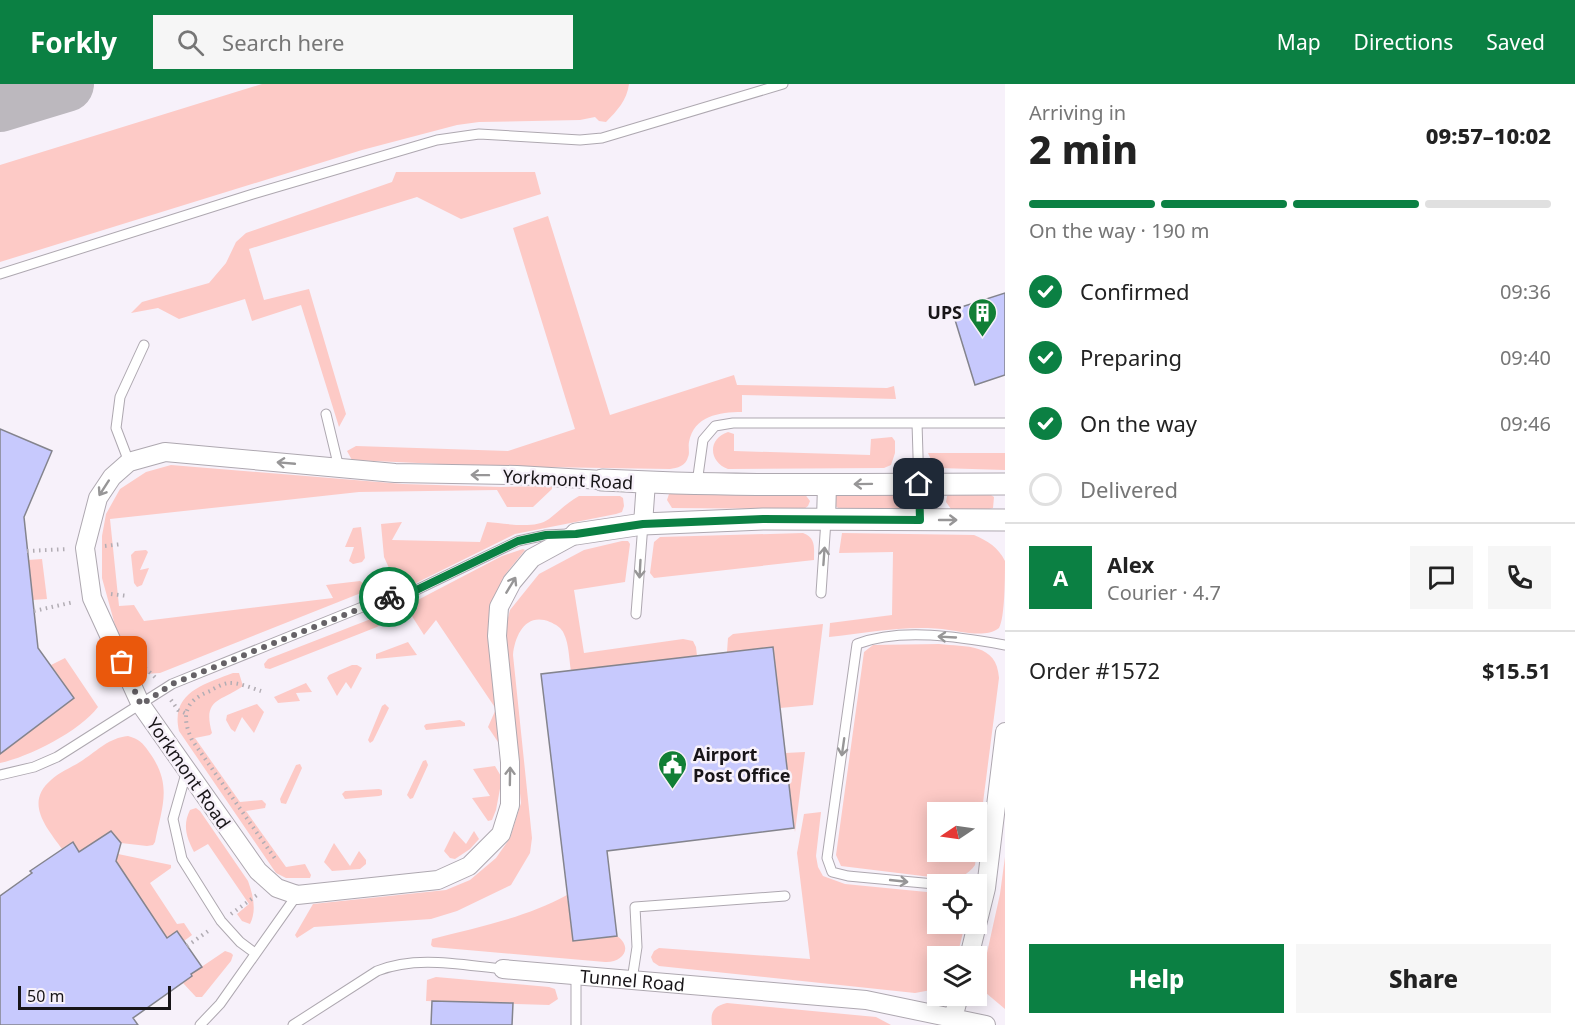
<!DOCTYPE html>
<html lang="en">
<head>
<meta charset="utf-8">
<style>
	:root { --surface:#fff; --page:#f6f6f6; --text:#222; --muted:#767676; --line:#e0e0e0; --accent:#0b8043 }
	body { margin:0; font-family:"Noto Sans",sans-serif; background:var(--page); color:var(--text); height:100vh; display:flex; flex-direction:column; font-size:22px; white-space:nowrap }
	* { box-sizing:border-box; margin:0 }
	p { font-size:20px; color:var(--muted) }
	.icon { flex:none; width:33px; height:33px; fill:none; stroke:currentColor; stroke-width:2; stroke-linecap:round; stroke-linejoin:round }
	.map { position:relative; flex:1; overflow:hidden }
	.side { display:flex; flex-direction:column; background:var(--surface); width:570px }
	.side>* { flex:none }
	.needle { width:39px; rotate:257deg }
	.tools { position:absolute; left:927px; top:718px; display:grid; gap:12px }
	.tools a { display:grid; place-items:center; width:60px; height:60px; border-radius:0px; background:var(--surface); box-shadow:0 3px 15px #0003; font-size:30px }
	.scale { position:absolute; left:18px; bottom:15px; width:153px; box-sizing:border-box; padding-left:6px; border:3px solid #181518; border-top:0; font-size:16px; line-height:21px; white-space:nowrap; color:#181518; -webkit-text-stroke:4px #f7f1fa; paint-order:stroke }
	.pin { position:absolute; display:grid; place-items:center; width:51px; height:51px; color:#fff; margin:-26px; border-radius:12px; box-shadow:0 3px 9px #0006 }
	.courier { position:absolute; display:grid; place-items:center; width:60px; height:60px; margin:-30px; border:4px solid #0b8043; border-radius:50%; background:#fff; color:#222; box-shadow:0 2px 8px #0007 }
	.headline em { font-style:normal; font-weight:800 }
	.headline div { display:flex; flex-direction:column-reverse }
	.headline { display:flex; align-items:center; justify-content:space-between; height:102px; padding:0 24px }
	h1 { font-size:39px; font-weight:800; line-height:45px }
	.bar { display:grid; grid-template-columns:repeat(4,1fr); gap:9px 6px; align-content:center; height:72px; padding:0 24px }
	.bar i { height:8px; border-radius:4px; background:var(--line) }
	.bar .selected { background:var(--accent) }
	.bar p { grid-column:span 4 }
	.line { display:flex; align-items:center; gap:15px; padding:0 24px; border-top:2px solid var(--line) }
	.line div { flex:1 }
	.round { display:grid; place-items:center; flex:none; width:63px; height:63px; border-radius:0px; background:var(--page) }
	ol { padding:0 24px; list-style:none }
	li { display:flex; align-items:center; gap:18px; height:66px }
	li p { margin-inline-start:auto }
	li .icon { padding:6px; border-radius:50%; background:var(--accent); color:#fff; stroke-width:4 }
	li:last-child { color:var(--muted) }
	li i { width:33px; height:33px; border:3px solid var(--line); border-radius:50% }
	.cta { display:flex; gap:12px; margin-top:auto; padding:12px 24px }
	.cta a { flex:1; height:69px; border-radius:0px; background:var(--accent); color:#fff; font-size:24px; font-weight:800; line-height:69px; text-align:center }
	.cta a+a { background:var(--page); color:var(--text) }
	header { display:flex; align-items:center; gap:36px; box-sizing:border-box; height:84px; padding:0 30px; background:var(--accent); color:#fff }
	header strong { font-size:28px }
	nav { display:flex; gap:33px; margin-inline-start:auto; font-size:21px }
	.search { width:420px; height:54px; background:var(--page); display:flex; align-items:center; gap:15px; box-sizing:border-box; padding:0 21px; border-radius:0px; color:var(--muted); font-size:22px }
	main { display:flex; flex:1; min-height:0 }
	.map>svg:first-child { display:block }
	.green { fill:#fdcac6; fill-rule:evenodd }
	.lines { fill:none; stroke-linecap:round; stroke-linejoin:round }
	.taxiway { stroke:#bcb8be; stroke-width:56 }
	.building { fill:#c7c9fd; stroke:#84848d; stroke-width:1.5 }
	.service-casing { stroke:#aea8b0; stroke-width:11 }
	.minor-casing { stroke:#aea8b0; stroke-width:20 }
	.tertiary-casing { stroke:#aea8b0; stroke-width:23 }
	.path { stroke:#b2adb4; stroke-width:4; stroke-dasharray:1.5 4.5; stroke-linecap:butt }
	.service { stroke:#fff; stroke-width:9 }
	.minor { stroke:#fff; stroke-width:18 }
	.tertiary { stroke:#fff; stroke-width:21 }
	.oneway { stroke:#979697 }
	.done { stroke:#666267; stroke-width:6; stroke-dasharray:0 10.8 }
	.route { stroke:#0b8043; stroke-width:8 }
	.labels { text-anchor:middle; dominant-baseline:central; stroke-width:5; stroke-linejoin:round; paint-order:stroke }
	.poi-label { font-size:18px; font-weight:bold; fill:#181518; stroke:#f7f1fa; text-anchor:end }
	.street-label { font-size:18px; fill:#181518; stroke:#f7f1fa }
</style>
</head>
<body>
<header>
<strong>Forkly</strong>
<div class="search"><svg class="icon" aria-label="search" viewBox="0 0 24 24"><circle cx="10" cy="10" r="6"/><path d="M15 15l6 6"/></svg>Search here</div>
<nav><a>Map</a><a>Directions</a><a>Saved</a></nav>
</header>
<main>
<div class="map">
<svg width="1005" height="941" viewBox="0 0 1005 941">
	<rect width="100%" height="100%" fill="#f7f1fa"/>
	<!-- green -->
	<path class="green" d="M262 0H629C627 16 617 27 606 38L599 37 595 33 580 36 479 38 457 41 362 66 0 178V81Z
		M396 88H535L541 110 461 135 417 113 249 165 264 216 309 205 346 330 339 343 301 221 252 237 245 215 179 235 158 224 131 229 142 218 209 199 226 179 236 158 246 149 392 98Z
		M548 132 610 331 734 291 737 301 887 304 894 302 896 315 742 311V328C719 328 694 332 689 358 688 363 690 369 688 373 686 382 677 384 670 385L484 382 352 376 347 367 356 362 508 367 575 345 513 144Z
		M728 348 734 350V367L870 371 871 355 892 353 895 357V369L891 381 884 384 728 385C709 378 707 355 728 348Z
		M928 369H1005V386L939 384 933 380Z
		M171 381 403 400 501 403 552 402V405L533 423H507L497 406 359 408 110 435 119 522 134 521 144 537 333 514 326 501 360 497 366 501V505L361 509 160 589 144 590 132 579 121 563 102 494V452L106 430 120 405 146 388Z
		M673 408 804 409 810 417 808 422 804 425 672 424 667 416 669 410Z
		M841 409H889L903 417 904 422 900 425H840L835 422 833 417 836 411Z
		M951 409H988L994 413 993 424 989 425H951L946 418 947 412Z
		M579 412H620L623 414 624 422 622 428 616 430 515 450 404 505 398 504 384 473 381 440 402 438 392 456 480 458 487 438C505 439 534 446 549 435 559 427 567 419 579 412Z
		M361 443 365 474 362 478 353 480 349 477 354 463H345L353 444Z
		M803 449C816 454 814 463 814 476L654 494 650 489 654 458 660 453Z
		M842 449 974 451C988 457 998 463 1005 477 1005 492 1005 534 999 544 986 554 964 548 949 546 910 540 869 549 829 553L830 539 892 531 893 468 839 469Z
		M622 457H628L630 460 625 498 574 506 584 569 683 555 693 557 696 563 697 572 571 587C569 575 569 560 564 550 562 544 555 540 550 538 526 528 515 551 513 571L532 754 530 769 511 801 457 827 431 835 314 843 297 854 295 851 313 820 446 806 470 796 496 774 510 754 521 719 504 549 510 526 539 490 584 466Z
		M523 465 525 466 504 492 495 513 501 657 498 658 488 643 496 625 436 536 424 551 408 526 410 520 502 472Z
		M146 466 148 468 140 486 149 484 142 501 137 503 134 499 131 471 135 467Z
		M42 475 47 515 32 516 28 476Z
		M376 533 380 534 381 540 377 543 270 585 265 584 264 580 268 575Z
		M823 540 813 621 780 624 772 563 727 568 728 554 733 550Z
		M408 558 417 571 376 575V570Z
		M939 560C966 563 997 559 999 594L975 781C966 794 954 795 939 794L841 782 836 771 864 568 873 561ZM938 729H976V768H938Z
		M65 574 98 623C80 647 29 673 0 679V670L74 614 51 581Z
		M352 581H357L362 584 351 605 346 598 337 612 327 594 329 591Z
		M233 589H239L243 602C221 618 202 614 212 649L210 651 195 654 240 718 262 716 266 720 265 724 246 727 286 783 305 780 311 791 310 794H286L276 789 179 647C170 608 205 600 233 589Z
		M306 599 312 608 296 609 300 617 278 619 274 613Z
		M257 620 264 628 254 649 242 633 235 648 231 645 226 636 227 631Z
		M385 620 389 624 373 657 370 659 368 656 382 622Z
		M460 636 465 639V642L426 646 424 642 426 640Z
		M128 652C139 655 143 659 149 668 173 701 162 722 155 758L153 761 147 762 121 759 79 768 72 758 62 765C47 744 24 719 51 696 59 688 73 683 83 676 98 666 109 654 128 652Z
		M805 668 795 748 785 669Z
		M426 676 428 681 413 714 410 715 407 711 423 677Z
		M300 680 302 684 286 720 281 719 280 715 296 681Z
		M495 682 502 694 496 726 492 736 488 737 472 714 490 712 473 685Z
		M379 705 382 706V711L379 712 345 715 342 710 345 707Z
		M196 724 200 727 248 797C253 811 257 826 250 840L242 837 237 830 249 820 208 760 194 768C187 754 182 742 190 726Z
		M821 728 816 772 818 783 823 792 845 800 937 809 938 840H965L957 873H938L937 901 931 906 915 909 659 882 653 878 651 873 654 867 659 864 810 875 797 769 804 730Z
		M454 747 466 760 474 747 479 755 470 765 455 775 450 774 444 767Z
		M334 759 350 782 359 767 366 776V780L360 785 332 787 324 778Z
		M118 770 171 781V784L150 799 177 840 184 839 192 851 184 857 177 847 167 854 116 777Z
		M1005 773V925L986 909 981 896 1000 810Z
		M567 811 573 857 617 852C634 864 622 879 605 878L433 863 431 861 432 855C478 843 525 834 567 811Z
		M225 867 231 869 233 871 231 877 202 913H196L183 899 192 892 191 890Z
		M436 893 549 903 555 905 558 915 549 921 426 917 427 896Z
		M727 919 876 933 891 941H712C710 928 714 922 727 919Z"/>
	<g class="lines">
		<!-- taxiway -->
		<path class="taxiway" d="M0 20 66 0"/>
	</g>
	<!-- building -->
	<path class="building" d="M1005 209V291L975 301 952 226Z
		M0 345 52 367 24 433 38 564 74 614 0 670Z
		M773 563 794 744 607 767 617 852 573 857 541 590Z
		M111 747 121 759 116 777 167 854 177 847 202 883 191 890 192 892 133 934 138 941H0V812L32 789 30 787 73 758 79 768Z
		M432 917 513 919 512 941H431Z"/>
	<g class="lines">
		<defs>
			<path id="service" d="M0 190 253 110 437 56 479 50 580 56 602 54 783 0
				M326 330 339 384
				M917 339 920 436
				M129 378 116 344 120 313 144 261
				M697 399 703 356 715 342 733 339H1005
				M821 509 826 436
				M636 530 643 440
				M187 686 173 735 182 775 221 837 240 858 255 869
				M0 691 34 683 57 673 172 600 387 513 406 511 518 457 546 451 567 450
				M945 801 848 792 832 788 827 774 857 560C901 543 960 553 1005 561
				M632 896 637 863 635 823 785 812
				M200 941 220 920 297 811
				M293 941 377 887C417 871 461 881 503 885
				M576 941V891"/>
			<g id="minor">
				<path d="M826 436 827 401"/>
				<path d="M643 440 646 398"/>
				<path d="M576 450 532 474 512 498 499 523 497 552 510 678V721L501 750 469 782 438 796 297 811 277 804 258 787 141 621 92 514 85 464 98 414 112 393 129 378 165 368 395 389 517 391 602 396"/>
				<path d="M969 873 986 804 1005 648"/>
				<path id="s1" d="M503 885 866 916 986 941"/>
				<path d="M951 941 959 912"/>
			</g>
			<path id="tertiary" d="M602 396C736 403 871 400 1005 400
				M576 450 643 440 763 435 1005 436"/>
		</defs>
		<!-- service casing -->
		<use href="#service" class="service-casing"/>
		<!-- minor casing -->
		<use href="#minor" class="minor-casing"/>
		<!-- tertiary casing -->
		<use href="#tertiary" class="tertiary-casing"/>
		<!-- path -->
		<path class="path" d="M105 462 122 460
			M27 467 68 465
			M111 510 128 512
			M34 527 74 518
			M145 584 157 595
			M261 607C252 604 237 598 228 599 222 600 215 604 210 607 184 617 181 632 192 656L276 776
			M171 616 178 626 185 629
			M231 830 257 811
			M187 862 211 845"/>
		<!-- service -->
		<use href="#service" class="service"/>
		<!-- minor -->
		<use href="#minor" class="minor"/>
		<!-- tertiary -->
		<use href="#tertiary" class="tertiary"/>
	</g>
	<!-- one-way arrows -->
	<defs><path id="oneway-shaft" d="M-6 0H5M1.5-3L5.5 0L1.5 3" fill="none" stroke-width="1.6" stroke-linecap="round" stroke-linejoin="round" transform="scale(1.5)"/></defs>
	<g class="oneway">
		<use href="#oneway-shaft" transform="translate(286 379) rotate(-175)"/>
		<use href="#oneway-shaft" transform="translate(480 391) rotate(-179)"/>
		<use href="#oneway-shaft" transform="translate(863 400) rotate(179)"/>
		<use href="#oneway-shaft" transform="translate(104 404) rotate(123)"/>
		<use href="#oneway-shaft" transform="translate(948 436)"/>
		<use href="#oneway-shaft" transform="translate(824 472) rotate(-86)"/>
		<use href="#oneway-shaft" transform="translate(640 485) rotate(93)"/>
		<use href="#oneway-shaft" transform="translate(511 501) rotate(-59)"/>
		<use href="#oneway-shaft" transform="translate(947 553) rotate(-177)"/>
		<use href="#oneway-shaft" transform="translate(843 663) rotate(98)"/>
		<use href="#oneway-shaft" transform="translate(510 692) rotate(-89)"/>
		<use href="#oneway-shaft" transform="translate(899 797) rotate(6)"/>
	</g>
	<g class="lines">
		<!-- done -->
		<path class="done" d="M122 578 141 621 172 600 389 513"/>
		<!-- route -->
		<path class="route" d="M389 513 406 511 518 457 546 451 576 450 643 440 763 435 920 436 919 400"/>
	</g>
	<!-- icons -->
	<defs>
		<symbol id="building-pin" viewBox="-11 -11 22 30"><path d="M0 17L-7.5 6A9.5 9.5 0 1 1 7.5 6Z" fill="#117f35" stroke="#f7f1fa"/><path d="M-4-6H4V6H1V3H-1V6H-4ZM-2.5-4.3h1.7v1.8h-1.7ZM.8-4.3h1.7v1.8H.8ZM-2.5-1h1.7V.8h-1.7ZM.8-1h1.7V.8H.8Z" fill="#fff"/></symbol>
		<symbol id="civic-pin" viewBox="-11 -11 22 30"><path d="M0 17L-7.5 6A9.5 9.5 0 1 1 7.5 6Z" fill="#117f35" stroke="#f7f1fa"/><path d="M-.6-6.5H3V-4.5H.6V-3L4-1V1h2V6H-6V1h2V-1L-.6-3ZM-1.2 2.5V6h2.4V2.5Z" fill="#fff"/></symbol>
	</defs>
	<g fill-rule="evenodd">
		<use href="#building-pin" x="966" y="212" width="33" height="45"/>
		<use href="#civic-pin" x="656" y="664" width="33" height="45"/>
	</g>
	<g class="labels">
		<!-- poi labels -->
		<g class="poi-label">
			<text x="962" y="228">UPS</text>
			<text x="693" y="670" text-anchor="start">Airport<tspan x="693" dy="21">Post Office</tspan></text>
		</g>
		<!-- street labels -->
		<g class="street-label">
			<text transform="translate(568 395) rotate(3)">Yorkmont Road</text>
			<text transform="translate(189 689) rotate(55)">Yorkmont Road</text>
			<text stroke="none"><textPath href="#s1" startOffset="130">Tunnel Road</textPath></text>
		</g>
	</g>
</svg>
<div class="tools">
<a><svg class="needle" viewBox="-14 -14 28 28"><path d="M0-13l5 13h-10z" fill="#e53935"/><path d="M0 13l5-13h-10z" fill="#767676"/></svg></a>
<a><svg class="icon" aria-label="locate" viewBox="0 0 24 24"><circle cx="12" cy="12" r="6"/><path d="M12 2v4M12 18v4M2 12h4M18 12h4"/></svg></a>
<a><svg class="icon" aria-label="layers" viewBox="0 0 24 24"><path d="M12 4l9 5-9 5-9-5zM3 14l9 5 9-5"/></svg></a>
</div>
<div class="scale">50 m</div>
<div class="pin" style="left:122px;top:578px;background:#ea580c"><svg class="icon" aria-label="bag" viewBox="0 0 24 24"><path d="M5 8h14l-1 12H6zM9 8a3 3 0 0 1 6 0"/></svg></div>
<div class="pin" style="left:919px;top:400px;background:#1f2937"><svg class="icon" aria-label="home" viewBox="0 0 24 24"><path d="M3 11l9-7 9 7M6 9v11h12V9"/></svg></div>
<div class="courier" style="left:389px;top:513px"><svg class="icon" aria-label="bike" viewBox="0 0 24 24"><circle cx="6" cy="16" r="4"/><circle cx="18" cy="16" r="4"/><path d="M6 16l4-8h5l3 8M10 8l3 8H6M13 5h3"/></svg></div>
</div>
<section class="side">
<div class="headline"><div><h1>2 min</h1><p>Arriving in</p></div><em>09:57–10:02</em></div>
<div class="bar"><i class="selected"></i><i class="selected"></i><i class="selected"></i><i></i><p>On the way · 190 m</p></div>
<ol>
<li><svg class="icon" aria-label="check" viewBox="0 0 24 24"><path d="M5 12l5 5 9-10"/></svg>Confirmed<p>09:36</p></li>
<li><svg class="icon" aria-label="check" viewBox="0 0 24 24"><path d="M5 12l5 5 9-10"/></svg>Preparing<p>09:40</p></li>
<li><svg class="icon" aria-label="check" viewBox="0 0 24 24"><path d="M5 12l5 5 9-10"/></svg>On the way<p>09:46</p></li>
<li><i></i>Delivered</li>
</ol>
<div class="line" style="height:108px"><b class="round" style="background:var(--accent);color:#fff">A</b><div><b>Alex</b><p>Courier · 4.7</p></div><a class="round"><svg class="icon" aria-label="chat" viewBox="0 0 24 24"><path d="M4 5h16v11H9l-5 4z"/></svg></a><a class="round"><svg class="icon" aria-label="phone" viewBox="0 0 24 24"><path d="M5 4h4l2 5-3 2q2 4 5 5l2-3 5 2v4C11 20 4 13 5 4z"/></svg></a></div>
<div class="line" style="height:78px"><div>Order #1572</div><b>$15.51</b></div>
<div class="cta"><a>Help</a><a>Share</a></div>
</section>
</main>
</body>
</html>
